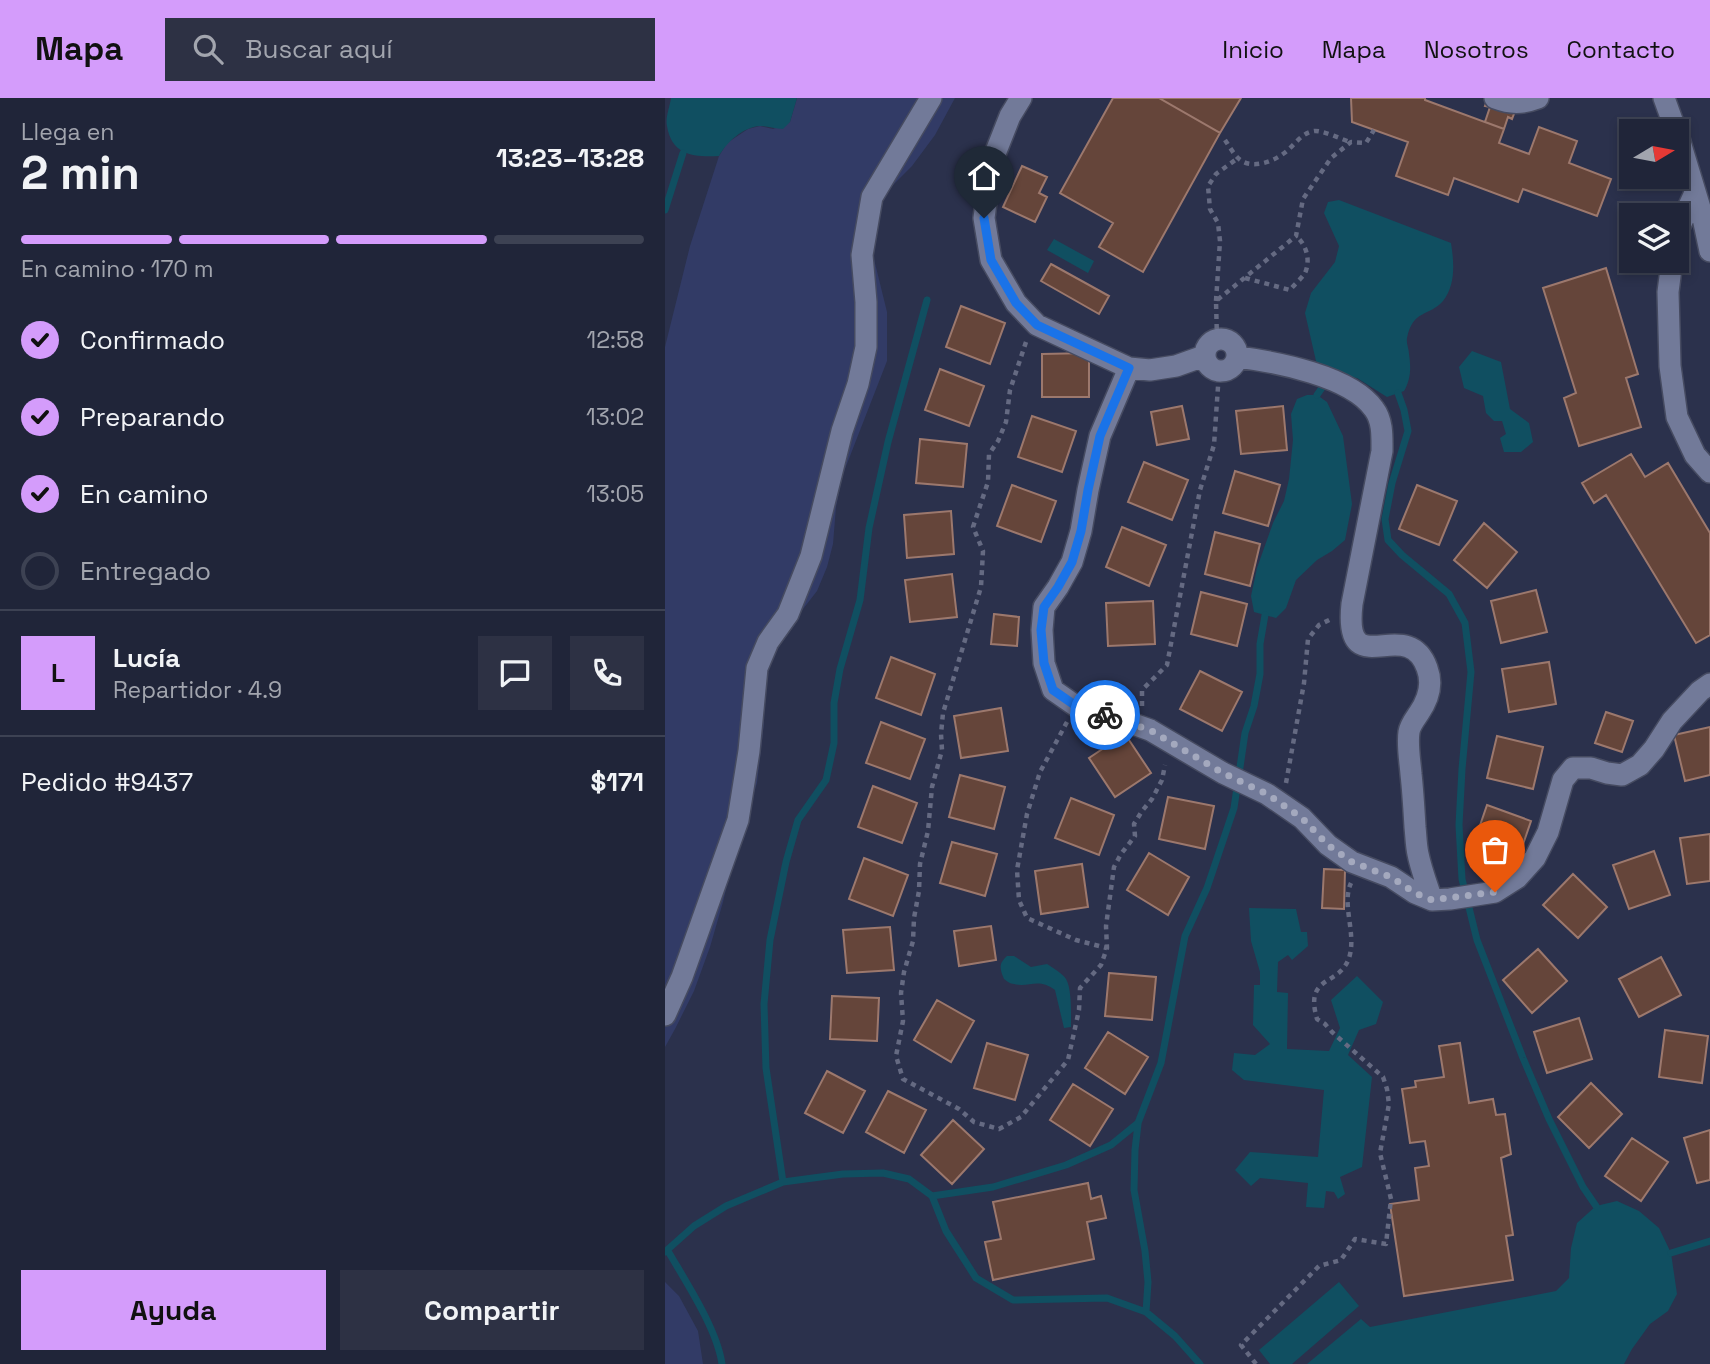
<!DOCTYPE html>
<html lang="es">
<head>
<meta charset="utf-8">
<style>
	:root { --surface:#202539; --page:#2d3144; --text:#f1f3f6; --muted:#a2a5ae; --line:#3d4253; --accent:#d49cfb }
	body { margin:0; font-family:"Space Grotesk",sans-serif; background:var(--page); color:var(--text); height:100vh; display:flex; flex-direction:column; font-size:26px; white-space:nowrap }
	* { box-sizing:border-box; margin:0 }
	p { font-size:23px; color:var(--muted) }
	.icon { flex:none; width:38px; height:38px; fill:none; stroke:currentColor; stroke-width:2; stroke-linecap:round; stroke-linejoin:round }
	.map { position:relative; flex:1; overflow:hidden }
	.drawer { display:flex; flex-direction:column; background:var(--surface); width:665px }
	.drawer>* { flex:none }
	.needle { width:46px; rotate:80deg }
	.controls { position:absolute; left:954px; top:21px; display:grid; gap:14px }
	.controls a { display:grid; place-items:center; width:70px; height:70px; border-radius:0px; background:var(--surface); box-shadow:0 4px 10px #0003,0 0 0 2px var(--line); font-size:35px }
	.pin { position:absolute; display:grid; place-items:center; width:60px; height:60px; color:#fff; margin:-72px -30px; border-radius:50% 50% 50% 0; rotate:-45deg; box-shadow:0 0 7px #0007 }
	.pin .icon { rotate:45deg }
	.courier { position:absolute; display:grid; place-items:center; width:70px; height:70px; margin:-35px; border:5px solid #1a73e8; border-radius:50%; background:#fff; color:#222; box-shadow:0 2px 9px #0007 }
	.overview em { font-style:normal; font-weight:800 }
	.overview div { display:flex; flex-direction:column-reverse }
	.overview { display:flex; align-items:center; justify-content:space-between; height:119px; padding:0 21px }
	h1 { font-size:46px; font-weight:800; line-height:52px }
	.bar { display:grid; grid-template-columns:repeat(4,1fr); gap:10px 7px; align-content:center; height:84px; padding:0 21px }
	.bar i { height:9px; border-radius:5px; background:var(--line) }
	.bar .active { background:var(--accent) }
	.bar p { grid-column:span 4 }
	.line { display:flex; align-items:center; gap:18px; padding:0 21px; border-top:2px solid var(--line) }
	.line div { flex:1 }
	.round { display:grid; place-items:center; flex:none; width:74px; height:74px; border-radius:0px; background:var(--page) }
	ol { padding:0 21px; list-style:none }
	li { display:flex; align-items:center; gap:21px; height:77px }
	li p { margin-inline-start:auto }
	li .icon { padding:7px; border-radius:50%; background:var(--accent); color:#111; stroke-width:4 }
	li:last-child { color:var(--muted) }
	li i { width:38px; height:38px; border:4px solid var(--line); border-radius:50% }
	.primary-button { display:flex; gap:14px; margin-top:auto; padding:14px 21px }
	.primary-button a { flex:1; height:80px; border-radius:0px; background:var(--accent); color:#111; font-size:28px; font-weight:800; line-height:80px; text-align:center }
	.primary-button a+a { background:var(--page); color:var(--text) }
	header { display:flex; align-items:center; gap:42px; box-sizing:border-box; height:98px; padding:0 35px; background:var(--accent); color:#111 }
	header strong { font-size:33px }
	nav { display:flex; gap:38px; margin-inline-start:auto; font-size:24px }
	.search { width:490px; height:63px; background:var(--page); display:flex; align-items:center; gap:18px; box-sizing:border-box; padding:0 24px; border-radius:0px; color:var(--muted); font-size:26px }
	main { display:flex; flex:1; min-height:0 }
	.map>svg:first-child { display:block }
	.green { fill:#323b66 }
	.water { fill:#104f61 }
	.lines { fill:none; stroke-linecap:round; stroke-linejoin:round }
	.stream { stroke:#104f61; stroke-width:7 }
	.building { fill:#65453a; stroke:#9c786d; stroke-width:2 }
	.minor-casing { stroke:#464b61; stroke-width:24 }
	.path { stroke:#656a82; stroke-width:4.5; stroke-dasharray:5 5; stroke-linecap:butt }
	.minor { stroke:#727a99; stroke-width:21 }
	.done { stroke:#a4a9be; stroke-width:7; stroke-dasharray:0 12.6 }
	.route { stroke:#1a73e8; stroke-width:9 }
</style>
</head>
<body>
<header>
<strong>Mapa</strong>
<div class="search"><svg class="icon" aria-label="search" viewBox="0 0 24 24"><circle cx="10" cy="10" r="6"/><path d="M15 15l6 6"/></svg>Buscar aquí</div>
<nav><a>Inicio</a><a>Mapa</a><a>Nosotros</a><a>Contacto</a></nav>
</header>
<main>
<section class="drawer">
<div class="overview"><div><h1>2 min</h1><p>Llega en</p></div><em>13:23–13:28</em></div>
<div class="bar"><i class="active"></i><i class="active"></i><i class="active"></i><i></i><p>En camino · 170 m</p></div>
<ol>
<li><svg class="icon" aria-label="check" viewBox="0 0 24 24"><path d="M5 12l5 5 9-10"/></svg>Confirmado<p>12:58</p></li>
<li><svg class="icon" aria-label="check" viewBox="0 0 24 24"><path d="M5 12l5 5 9-10"/></svg>Preparando<p>13:02</p></li>
<li><svg class="icon" aria-label="check" viewBox="0 0 24 24"><path d="M5 12l5 5 9-10"/></svg>En camino<p>13:05</p></li>
<li><i></i>Entregado</li>
</ol>
<div class="line" style="height:126px"><b class="round" style="background:var(--accent);color:#111">L</b><div><b>Lucía</b><p>Repartidor · 4.9</p></div><a class="round"><svg class="icon" aria-label="chat" viewBox="0 0 24 24"><path d="M4 5h16v11H9l-5 4z"/></svg></a><a class="round"><svg class="icon" aria-label="phone" viewBox="0 0 24 24"><path d="M5 4h4l2 5-3 2q2 4 5 5l2-3 5 2v4C11 20 4 13 5 4z"/></svg></a></div>
<div class="line" style="height:91px"><div>Pedido #9437</div><b>$171</b></div>
<div class="primary-button"><a>Ayuda</a><a>Compartir</a></div>
</section>
<div class="map">
<svg width="1045" height="1266" viewBox="0 0 1045 1266">
	<rect width="100%" height="100%" fill="#2b314c"/>
	<!-- green -->
	<path class="green" d="M132 0H290L270 37 247 68 216 99 206 126 208 157 222 214V263L178 376 171 409 168 446 162 469 152 493 110 547 98 570 96 593 99 625 92 685 70 753 58 804 45 849 29 893 10 931 0 949V249L25 148 54 58 62 45 83 31 95 28 108 31 125 24Z
		M0 1184 14 1198 33 1233 38 1266H0Z"/>
	<!-- water -->
	<path class="water" d="M6 0H132L125 24 118 31C111 31 103 28 95 28 78 29 62 44 54 58 29 59 7 58 2 28 0 20 5 8 6 0Z
		M674 102 786 145C789 164 791 187 778 203 764 219 748 211 742 240 741 245 744 251 744 256 746 270 746 281 739 293L722 299 692 280 676 278 658 270 651 263 640 215 646 195 670 164 674 148 659 115 663 104Z
		M389 141 429 163 423 175 382 152Z
		M807 253 836 264 845 311 864 325 868 344 856 354H839L835 340 841 336 837 323H829L821 315 818 298 799 290 794 269Z
		M642 297H652L662 304 678 338 687 406 680 442 667 453 652 462 631 482 621 510 611 520 589 514 586 498 592 470 608 425 619 403 624 381 628 342 626 316 632 301Z
		M584 810 631 811 636 834H642L643 848 627 862 623 857 613 864 612 894 623 895 622 951 664 953 675 930 666 902 692 878 718 904 711 926 694 932 683 957 707 979 697 1069 675 1079 680 1096 673 1101 669 1094 661 1093 659 1110 641 1109 643 1085 595 1080 586 1088 570 1072 585 1054 653 1059 659 992 579 982 567 972 569 955 590 957 605 946 588 927 589 887H595V874L586 843Z
		M342 858H349L366 869 382 866C388 870 397 875 401 881 407 891 406 917 406 929L399 930 390 892C373 879 364 890 349 886 345 886 342 883 339 881 335 871 333 866 342 858Z
		M952 1103 974 1113 994 1130 1006 1155 1012 1196 1003 1213 985 1226 967 1251 959 1266H642L696 1221 705 1229 891 1193 904 1180 906 1150 912 1125 931 1108Z
		M674 1184 694 1208 627 1266H605L594 1252Z"/>
	<g class="lines">
		<!-- stream -->
		<path class="stream" d="M0 112 18 55
			M733 295 739 312 743 333 727 385 720 421 723 442 737 457 784 496 800 525 806 574 797 671 794 727 797 781 812 842 858 960 884 1021 918 1089 931 1108
			M652 297 661 284
			M473 1026 470 1052 469 1092 480 1153 483 1184 481 1214
			M118 1084 101 970 99 906 105 842 121 764 133 722 161 682 169 645V605L175 571 195 502 204 430 223 344 262 202
			M267 1098 328 1089 401 1067 446 1047 473 1025 496 965 520 838 542 790 569 710 580 635 589 608 595 576V546L600 517
			M3 1153C21 1184 52 1231 57 1266
			M0 1154 29 1128 61 1108 118 1084 178 1076 218 1075 244 1081 267 1098 281 1133 311 1180 348 1202 442 1200 481 1214 510 1238 535 1266
			M1006 1155 1045 1143"/>
	</g>
	<!-- building -->
	<path class="building" d="M448 0H494L555 35 478 174 434 149 448 125 395 95Z
		M494 0H576L555 35Z
		M686 0H760V2L839 31 834 45 864 56 874 29 912 43 904 65 946 81 932 118 858 91 853 104 789 80 783 97 731 78 743 44 687 24Z
		M823 0H855L847 21 843 19 839 31 820 24 825 9 820 8Z
		M357 68 382 79 374 95 382 99 370 124 338 109Z
		M386 166 444 198 434 216 376 183Z
		M941 170 973 276 961 280 976 329 914 348 899 300 911 295 878 190Z
		M296 208 340 225 325 266 281 249Z
		M424 255V299H377V256Z
		M275 271 319 288 304 328 260 312Z
		M517 308 524 341 492 347 486 314Z
		M618 308 622 352 576 356 571 313Z
		M367 318 411 333 397 374 353 359Z
		M255 341 302 346 298 389 251 385Z
		M966 356 980 379 1003 365 1045 435V537L1031 545 941 397 929 405 917 385Z
		M479 364 523 382 507 422 463 404Z
		M570 373 615 387 603 428 558 415Z
		M347 387 391 403 376 444 332 428Z
		M752 387 792 403 774 447 734 431Z
		M286 413 289 456 242 460 239 417Z
		M819 425 852 454 822 490 789 462Z
		M457 429 501 447 484 488 441 469Z
		M550 434 595 446 585 488 540 476Z
		M287 476 292 519 245 524 240 482Z
		M871 492 882 534 836 545 826 503Z
		M536 494 582 506 572 548 526 536Z
		M488 503 490 546 443 548 441 505Z
		M329 516 354 519 352 548 326 546Z
		M226 559 270 576 256 617 211 600Z
		M884 564 891 606 844 614 837 571Z
		M535 573 577 594 557 633 515 611Z
		M336 610 343 653 296 660 289 618Z
		M941 614 968 623 957 654 930 645Z
		M216 624 260 641 245 681 201 665Z
		M1045 629V677L1020 683 1009 637Z
		M460 636 486 675 450 699 424 660Z
		M832 638 878 649 868 691 822 680Z
		M295 677 340 689 329 731 284 719Z
		M208 688 252 705 237 745 193 729Z
		M503 699 549 708 540 751 494 741Z
		M406 700 449 717 434 757 390 740Z
		M822 707 866 723 852 764 808 748Z
		M1045 736V783L1022 786 1015 740Z
		M287 744 332 756 320 798 275 785Z
		M989 753 1005 797 964 811 948 767Z
		M484 755 524 779 503 817 462 792Z
		M199 760 243 777 228 818 184 801Z
		M417 766 423 809 376 816 370 773Z
		M659 771 680 772 679 811 657 810Z
		M908 776 942 809 913 840 878 807Z
		M326 828 331 862 294 868 289 833Z
		M225 829 229 872 182 875 178 832Z
		M873 851 902 883 867 915 838 882Z
		M996 859 1016 897 974 919 954 881Z
		M444 875 491 879 487 922 440 918Z
		M167 898 214 900 212 943 165 941Z
		M272 902 309 923 286 964 249 942Z
		M914 920 927 961 882 975 869 934Z
		M1000 932 1043 938 1037 985 994 979Z
		M443 934 483 959 460 996 420 970Z
		M322 945 363 957 350 1002 309 990Z
		M795 945 804 1005 828 1001 831 1017 840 1016 846 1056 836 1060 848 1137 841 1138 848 1182 739 1198 725 1106 754 1102 750 1070 764 1068 760 1043 745 1045 737 991 751 989 750 983 779 979 774 948Z
		M162 973 200 993 178 1035 140 1015Z
		M926 985 957 1016 924 1050 893 1019Z
		M408 986 448 1011 425 1048 385 1022Z
		M223 993 261 1012 239 1055 201 1034Z
		M288 1022 319 1051 287 1086 256 1057Z
		M1045 1032V1082L1032 1085 1019 1040Z
		M967 1040 1003 1064 976 1103 940 1078Z
		M423 1085 426 1101 436 1098 441 1120 422 1124 429 1161 328 1182 320 1144 336 1141 328 1104Z"/>
	<g class="lines">
		<defs>
			<path id="minor" d="M356 0 345 18 326 66 319 120 326 162 351 205 372 227 464 270 485 272 511 268 539 258
				M830 0C846 6 857 6 873 0
				M999 0 1011 33
				M1012 34 1038 120 1045 153
				M1012 134 1030 95
				M1007 163 1003 194 1005 268 1012 319 1030 357 1045 374
				M540 257a16 16 0 1 1 32 0a16 16 0 1 1-32 0Z
				M573 259C611 264 686 278 709 311 718 323 717 339 717 353L687 506C678 589 742 514 762 570 768 586 763 602 754 615 750 621 745 627 744 634 742 647 745 663 746 676 748 694 749 712 750 729 751 738 751 747 753 756 756 771 762 787 767 802
				M464 270 435 338 423 392 416 433 407 464 393 489 379 509 377 532 379 565 388 592 411 608 446 618 485 632 558 675 602 696 637 720 663 747 687 764 726 779 750 795 767 802 785 801 830 794 852 780 870 760 883 734 898 682 908 670H926L942 675 957 677 975 667 989 651 1007 623 1035 593 1045 586
				M0 917 17 879 73 722 84 653 92 570 103 544 123 516 146 458 177 333 193 286 201 249V204L197 157 207 99 266 0"/>
		</defs>
		<!-- minor casing -->
		<use href="#minor" class="minor-casing"/>
		<!-- path -->
		<path class="path" d="M560 42C564 48 568 55 573 60 586 73 611 63 623 52 631 45 637 35 649 33 657 32 676 41 685 44
			M580 180 625 192C629 187 636 181 640 175 646 162 641 146 631 138
			M551 203 555 143 553 125 545 111 543 88 551 76 573 60
			M552 241 551 203 631 138 638 101 666 60 686 44 701 45 709 32
			M361 244 345 292 341 324 333 343 324 356 323 384 308 429 318 453 316 489 278 615 276 636 277 652 267 689 263 733 255 766 254 793 249 820 248 843 239 874 236 895 238 923 231 958 238 981 294 1011 309 1024 334 1031 356 1019 403 962 414 912 415 890 436 867 442 850 441 828 449 769 456 756 470 738 469 726 477 713 487 701 497 682 500 667
			M477 608V592L502 567 535 392 549 347 554 274
			M402 624 375 674 362 716 352 772 354 802 362 820 411 842 442 850
			M621 685 639 585 643 541 654 527 666 521
			M591 1266 576 1247 654 1168 676 1162 690 1141 721 1146 726 1101 715 1055 724 1006 722 991 718 979 667 934 660 926 652 921C639 876 674 889 684 860 692 836 676 806 686 785"/>
		<!-- minor -->
		<use href="#minor" class="minor"/>
	</g>
	<g class="lines">
		<!-- done -->
		<path class="done" d="M440 617 485 632 558 675 602 696 637 720 663 747 687 764 726 779 750 795 767 802 830 794"/>
		<!-- route -->
		<path class="route" d="M319 120 326 162 351 205 372 227 464 270 435 338 423 392 416 433 407 464 393 489 379 509 376 532 379 565 388 592 411 608 440 617"/>
	</g>
</svg>
<div class="controls">
<a><svg class="needle" viewBox="-14 -14 28 28"><path d="M0-13l5 13h-10z" fill="#e53935"/><path d="M0 13l5-13h-10z" fill="#a2a5ae"/></svg></a>
<a><svg class="icon" aria-label="layers" viewBox="0 0 24 24"><path d="M12 4l9 5-9 5-9-5zM3 14l9 5 9-5"/></svg></a>
</div>
<div class="pin" style="left:830px;top:794px;background:#ea580c"><svg class="icon" aria-label="bag" viewBox="0 0 24 24"><path d="M5 8h14l-1 12H6zM9 8a3 3 0 0 1 6 0"/></svg></div>
<div class="pin" style="left:319px;top:120px;background:#1f2937"><svg class="icon" aria-label="home" viewBox="0 0 24 24"><path d="M3 11l9-7 9 7M6 9v11h12V9"/></svg></div>
<div class="courier" style="left:440px;top:617px"><svg class="icon" aria-label="bike" viewBox="0 0 24 24"><circle cx="6" cy="16" r="4"/><circle cx="18" cy="16" r="4"/><path d="M6 16l4-8h5l3 8M10 8l3 8H6M13 5h3"/></svg></div>
</div>
</main>
</body>
</html>
